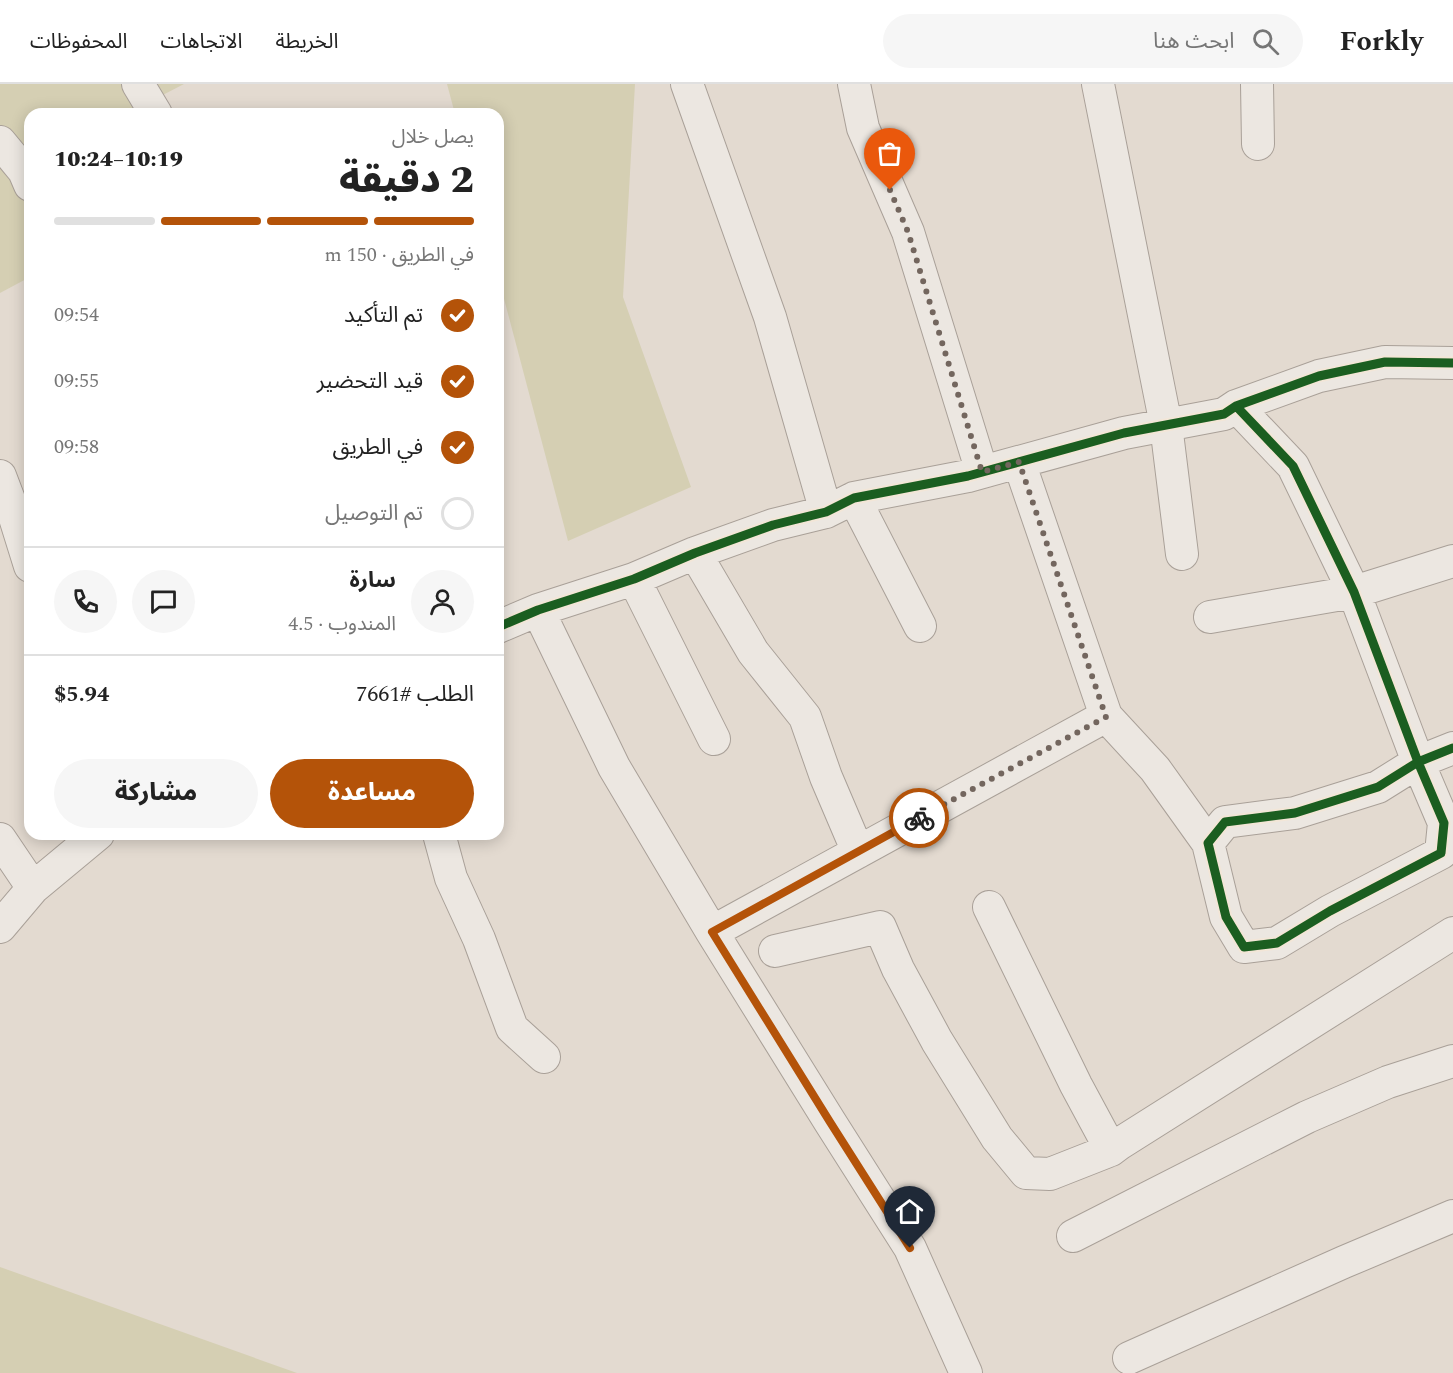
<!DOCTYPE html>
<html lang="ar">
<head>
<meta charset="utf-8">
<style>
	:root { --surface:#fff; --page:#f6f6f6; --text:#222; --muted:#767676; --line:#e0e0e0; --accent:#b45309 }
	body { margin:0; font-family:Spectral,"Noto Sans Arabic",serif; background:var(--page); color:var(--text); direction:rtl; height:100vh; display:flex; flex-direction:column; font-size:22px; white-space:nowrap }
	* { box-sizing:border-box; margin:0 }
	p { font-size:20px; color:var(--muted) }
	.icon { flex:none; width:33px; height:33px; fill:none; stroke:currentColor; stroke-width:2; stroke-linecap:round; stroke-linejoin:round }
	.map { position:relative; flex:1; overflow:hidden; direction:ltr }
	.side { position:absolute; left:24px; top:24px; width:480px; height:732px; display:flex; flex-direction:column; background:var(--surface); border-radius:18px; box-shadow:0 3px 15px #0003; direction:rtl }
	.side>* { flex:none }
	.pin { position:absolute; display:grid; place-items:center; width:51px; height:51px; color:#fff; margin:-62px -26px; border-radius:50% 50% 50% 0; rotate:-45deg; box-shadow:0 0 6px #0007 }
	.pin .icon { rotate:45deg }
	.courier { position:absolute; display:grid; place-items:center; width:60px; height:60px; margin:-30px; border:4px solid #b45309; border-radius:50%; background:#fff; color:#222; box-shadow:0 2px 8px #0007 }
	.headline em { font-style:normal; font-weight:800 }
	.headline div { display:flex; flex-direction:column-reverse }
	.headline { display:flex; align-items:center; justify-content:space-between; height:102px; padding:0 30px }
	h1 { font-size:39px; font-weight:800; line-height:45px }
	.bar { display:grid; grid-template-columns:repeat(4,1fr); gap:9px 6px; align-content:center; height:72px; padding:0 30px }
	.bar i { height:8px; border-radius:4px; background:var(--line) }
	.bar .current { background:var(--accent) }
	.bar p { grid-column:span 4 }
	.line { display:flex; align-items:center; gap:15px; padding:0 30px; border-top:2px solid var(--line) }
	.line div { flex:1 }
	.round { display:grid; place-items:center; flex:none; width:63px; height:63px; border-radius:32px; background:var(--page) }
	ol { padding:0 30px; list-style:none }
	li { display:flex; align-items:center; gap:18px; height:66px }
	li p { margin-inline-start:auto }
	li .icon { padding:6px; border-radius:50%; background:var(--accent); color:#fff; stroke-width:4 }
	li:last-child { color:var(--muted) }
	li i { width:33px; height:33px; border:3px solid var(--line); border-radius:50% }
	.primary-button { display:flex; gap:12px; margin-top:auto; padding:12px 30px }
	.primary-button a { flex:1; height:69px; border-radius:36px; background:var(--accent); color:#fff; font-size:24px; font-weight:800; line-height:69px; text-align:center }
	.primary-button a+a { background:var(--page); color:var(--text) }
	header { display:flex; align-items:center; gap:36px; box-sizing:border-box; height:84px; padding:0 30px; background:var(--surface); border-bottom:2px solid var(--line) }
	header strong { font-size:28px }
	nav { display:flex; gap:33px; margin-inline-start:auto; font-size:21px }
	.search { width:420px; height:54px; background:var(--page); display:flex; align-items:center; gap:15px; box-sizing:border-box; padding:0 21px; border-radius:33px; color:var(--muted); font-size:22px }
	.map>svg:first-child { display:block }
	.green { fill:#d5cfb3 }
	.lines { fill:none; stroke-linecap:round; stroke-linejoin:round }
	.minor-casing { stroke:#a9a098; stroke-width:34 }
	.minor { stroke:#ece7e1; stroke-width:32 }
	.cycleway-casing { stroke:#f3e6d7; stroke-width:13 }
	.cycleway { stroke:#1b5e20; stroke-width:9 }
	.done { stroke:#73665e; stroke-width:6; stroke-dasharray:0 10.8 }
	.route { stroke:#b45309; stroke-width:8 }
</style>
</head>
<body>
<header>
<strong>Forkly</strong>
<div class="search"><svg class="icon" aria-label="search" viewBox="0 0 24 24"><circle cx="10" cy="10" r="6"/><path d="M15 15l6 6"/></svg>ابحث هنا</div>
<nav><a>الخريطة</a><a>الاتجاهات</a><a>المحفوظات</a></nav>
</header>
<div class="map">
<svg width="1453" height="1289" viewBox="0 0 1453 1289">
	<rect width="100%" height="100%" fill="#e3dad0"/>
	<!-- green -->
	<path class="green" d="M0 0H184L132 27 130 30H30V193L0 209Z
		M447 0H635L623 213 691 403 568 457 498 192V30H455Z
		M0 1183 297 1289H0Z"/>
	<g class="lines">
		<defs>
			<path id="minor" d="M138 0 156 30
				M687 0 770 233 826 428
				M854 0 863 44 908 148 982 388
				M1098 0 1166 341 1182 470
				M1257 0 1258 60
				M0 58 24 87 30 101
				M1236 322 1293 382 1354 508 1418 678 1444 739 1441 769 1330 827 1277 859 1244 863 1226 833 1208 759 1225 738 1295 729 1378 703 1418 678 1453 664
				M1019 378 1106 632 1155 685 1208 759
				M0 392 11 421 30 482
				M854 414 920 542
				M695 469 753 568 805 633 826 693 858 768
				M634 495 714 655
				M538 526 614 683 712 848 830 1038 910 1164 966 1289
				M1210 533 1354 508 1453 477
				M498 543 538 526 634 495 695 469 773 441 826 428 854 414 968 392 1124 349 1224 330 1236 322 1319 292 1385 278 1453 279
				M439 750 451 794 479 855 512 944 544 973
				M0 755 33 804
				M989 823 1076 1001 1111 1066
				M0 843 33 804 98 750
				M712 848 1106 632
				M775 867 880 843 898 885 937 957 997 1054 1026 1089 1050 1090 1111 1066 1119 1060 1453 849
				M1073 1152 1307 1033 1388 998 1453 977
				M1129 1274 1344 1178 1453 1132"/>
		</defs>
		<!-- minor casing -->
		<use href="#minor" class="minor-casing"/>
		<!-- minor -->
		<use href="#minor" class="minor"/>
		<defs>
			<path id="cycleway" d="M1236 322 1293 382 1354 508 1418 678 1444 739 1441 769 1330 827 1277 859 1244 863 1226 833 1208 759 1225 738 1295 729 1378 703 1418 678 1453 664
				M498 543 538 526 634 495 695 469 773 441 826 428 854 414 968 392 1124 349 1224 330 1236 322 1319 292 1385 278 1453 279"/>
		</defs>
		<!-- cycleway casing -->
		<use href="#cycleway" class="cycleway-casing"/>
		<!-- cycleway -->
		<use href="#cycleway" class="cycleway"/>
	</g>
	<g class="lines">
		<!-- done -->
		<path class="done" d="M890 106 908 148 982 388 1019 378 1106 633 919 734"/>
		<!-- route -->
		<path class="route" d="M910 1164 830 1038 712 848 919 734"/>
	</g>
</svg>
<div class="pin" style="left:890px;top:106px;background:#ea580c"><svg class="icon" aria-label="bag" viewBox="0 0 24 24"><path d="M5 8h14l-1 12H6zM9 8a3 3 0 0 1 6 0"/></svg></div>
<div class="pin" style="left:910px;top:1164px;background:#1f2937"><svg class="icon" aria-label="home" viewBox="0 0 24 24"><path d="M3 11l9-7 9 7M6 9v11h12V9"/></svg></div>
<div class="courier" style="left:919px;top:734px"><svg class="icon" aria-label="bike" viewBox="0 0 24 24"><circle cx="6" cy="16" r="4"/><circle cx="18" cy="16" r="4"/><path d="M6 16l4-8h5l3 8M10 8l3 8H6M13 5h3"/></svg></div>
<section class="side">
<div class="headline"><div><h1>2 دقيقة</h1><p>يصل خلال</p></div><em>10:19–10:24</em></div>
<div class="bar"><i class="current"></i><i class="current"></i><i class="current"></i><i></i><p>في الطريق · 150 m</p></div>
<ol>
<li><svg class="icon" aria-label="check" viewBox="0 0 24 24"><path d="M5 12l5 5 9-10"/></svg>تم التأكيد<p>09:54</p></li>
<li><svg class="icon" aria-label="check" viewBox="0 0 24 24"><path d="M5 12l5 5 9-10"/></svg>قيد التحضير<p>09:55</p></li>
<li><svg class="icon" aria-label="check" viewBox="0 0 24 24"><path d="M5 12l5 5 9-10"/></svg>في الطريق<p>09:58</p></li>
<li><i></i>تم التوصيل</li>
</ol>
<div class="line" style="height:108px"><a class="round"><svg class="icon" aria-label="person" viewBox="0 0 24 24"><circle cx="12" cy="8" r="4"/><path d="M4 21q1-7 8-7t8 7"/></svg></a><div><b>سارة</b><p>المندوب · 4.5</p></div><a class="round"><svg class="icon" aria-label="chat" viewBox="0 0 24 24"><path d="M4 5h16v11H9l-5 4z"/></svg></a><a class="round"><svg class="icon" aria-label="phone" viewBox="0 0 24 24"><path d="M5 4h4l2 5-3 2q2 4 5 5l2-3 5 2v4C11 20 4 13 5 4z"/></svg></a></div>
<div class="line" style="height:78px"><div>الطلب #7661</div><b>$5.94</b></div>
<div class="primary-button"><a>مساعدة</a><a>مشاركة</a></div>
</section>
</div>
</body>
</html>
